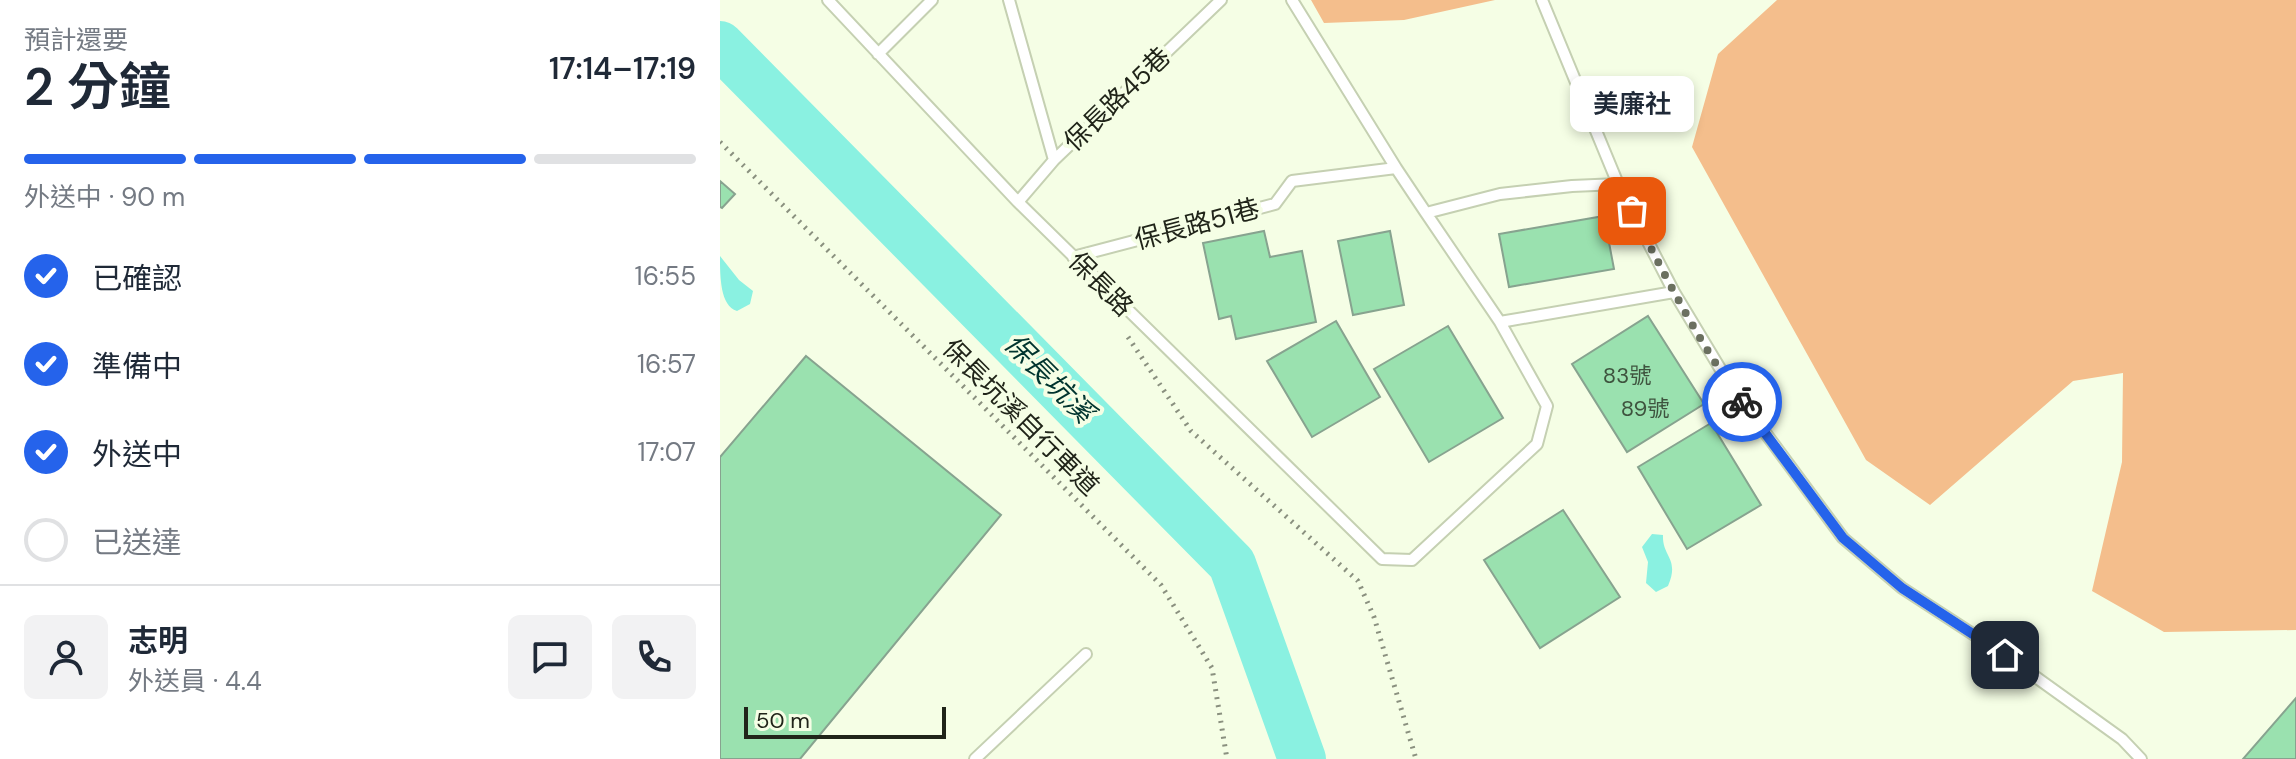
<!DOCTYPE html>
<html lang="zh-TW">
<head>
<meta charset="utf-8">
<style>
	:root { --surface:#fff; --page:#f2f2f3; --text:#1f2937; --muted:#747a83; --line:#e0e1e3; --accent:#2563eb }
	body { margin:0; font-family:"DM Sans","Noto Sans TC",sans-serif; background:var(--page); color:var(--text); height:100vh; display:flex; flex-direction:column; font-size:30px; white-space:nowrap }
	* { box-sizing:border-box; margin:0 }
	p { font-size:26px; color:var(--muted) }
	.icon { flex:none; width:44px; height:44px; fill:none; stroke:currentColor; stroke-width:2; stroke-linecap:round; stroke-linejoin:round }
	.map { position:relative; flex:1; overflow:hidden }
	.side { display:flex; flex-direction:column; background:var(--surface); width:720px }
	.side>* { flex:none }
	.scale { position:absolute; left:24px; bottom:20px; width:202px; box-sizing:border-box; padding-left:8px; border:4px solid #202419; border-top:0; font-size:22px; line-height:28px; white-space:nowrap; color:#202419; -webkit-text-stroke:6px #f5fee5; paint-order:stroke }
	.pin { position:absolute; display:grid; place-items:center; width:68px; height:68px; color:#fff; margin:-34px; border-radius:16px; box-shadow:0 4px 12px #0006 }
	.courier { position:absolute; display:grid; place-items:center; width:80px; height:80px; margin:-40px; border:6px solid #2563eb; border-radius:50%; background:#fff; color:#222; box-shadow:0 2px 10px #0007 }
	.bubble { position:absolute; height:56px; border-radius:12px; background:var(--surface); box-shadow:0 4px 12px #0003; font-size:26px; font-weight:600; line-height:56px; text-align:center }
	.summary em { font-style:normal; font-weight:600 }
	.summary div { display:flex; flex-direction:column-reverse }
	.summary { display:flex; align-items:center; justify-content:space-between; height:136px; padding:0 24px }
	h1 { font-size:52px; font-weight:600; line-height:60px }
	.bar { display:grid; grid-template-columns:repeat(4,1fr); gap:12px 8px; align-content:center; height:96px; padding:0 24px }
	.bar i { height:10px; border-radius:6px; background:var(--line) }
	.bar .current { background:var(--accent) }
	.bar p { grid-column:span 4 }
	.line { display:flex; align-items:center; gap:20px; padding:0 24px; border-top:2px solid var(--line) }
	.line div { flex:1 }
	.round { display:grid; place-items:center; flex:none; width:84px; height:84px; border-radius:12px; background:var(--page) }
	ol { padding:0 24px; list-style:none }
	li { display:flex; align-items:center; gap:24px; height:88px }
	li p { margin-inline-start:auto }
	li .icon { padding:8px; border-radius:50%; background:var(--accent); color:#fff; stroke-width:4 }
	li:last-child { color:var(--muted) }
	li i { width:44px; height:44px; border:4px solid var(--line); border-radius:50% }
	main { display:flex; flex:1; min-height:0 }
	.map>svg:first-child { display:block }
	.green { fill:#f4be8c }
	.water { fill:#8af1e1 }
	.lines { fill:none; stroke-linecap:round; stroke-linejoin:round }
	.river { stroke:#8af1e1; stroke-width:48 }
	.building { fill:#9ae1af; stroke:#87a38f; stroke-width:2 }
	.lane-casing { stroke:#c5d0b2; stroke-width:14 }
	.path { stroke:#8a907f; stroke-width:5; stroke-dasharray:2 6; stroke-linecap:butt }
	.lane { stroke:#fff; stroke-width:10 }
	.done { stroke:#6b7060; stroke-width:8; stroke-dasharray:0 14.4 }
	.route { stroke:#2563eb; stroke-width:10 }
	.labels { text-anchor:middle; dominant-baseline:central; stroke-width:8; stroke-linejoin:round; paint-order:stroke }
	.number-label { font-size:22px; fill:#3e533e }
	.street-label { font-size:26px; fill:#202419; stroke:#f5fee5 }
	.water-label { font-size:28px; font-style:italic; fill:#00342e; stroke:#f5fee5 }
</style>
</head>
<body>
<main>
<section class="side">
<div class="summary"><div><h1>2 分鐘</h1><p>預計還要</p></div><em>17:14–17:19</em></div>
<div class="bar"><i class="current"></i><i class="current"></i><i class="current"></i><i></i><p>外送中 · 90 m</p></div>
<ol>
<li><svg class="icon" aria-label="check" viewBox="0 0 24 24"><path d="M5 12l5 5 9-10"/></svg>已確認<p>16:55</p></li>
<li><svg class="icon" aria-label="check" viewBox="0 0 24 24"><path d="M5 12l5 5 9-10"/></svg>準備中<p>16:57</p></li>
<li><svg class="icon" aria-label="check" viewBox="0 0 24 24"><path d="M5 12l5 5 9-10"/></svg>外送中<p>17:07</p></li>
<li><i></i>已送達</li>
</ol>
<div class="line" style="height:144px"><a class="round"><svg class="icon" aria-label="person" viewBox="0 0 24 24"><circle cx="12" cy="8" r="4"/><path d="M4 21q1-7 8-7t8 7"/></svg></a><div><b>志明</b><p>外送員 · 4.4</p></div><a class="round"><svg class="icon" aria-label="chat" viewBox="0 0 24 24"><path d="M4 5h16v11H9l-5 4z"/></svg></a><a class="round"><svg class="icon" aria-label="phone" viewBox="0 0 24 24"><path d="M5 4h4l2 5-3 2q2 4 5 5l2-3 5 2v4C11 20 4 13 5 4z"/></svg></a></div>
</section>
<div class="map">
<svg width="1576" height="759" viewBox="0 0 1576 759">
	<rect width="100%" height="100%" fill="#f5fee5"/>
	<!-- green -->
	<path class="green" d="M591 0H775L684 20 604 23Z
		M1057 0H1576V630L1444 632 1372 591 1402 462 1403 373 1353 381 1210 505 1146 460 972 147 998 54Z"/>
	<!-- water -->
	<path class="water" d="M0 256 19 280 33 291 30 304 17 311C0 306 0 276 0 256Z
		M932 534 943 535C942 557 960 558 948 586L936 592 926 583 928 562 922 547Z"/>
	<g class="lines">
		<!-- river -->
		<path class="river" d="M0 45 512 564 582 759"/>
	</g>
	<!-- building -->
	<path class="building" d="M0 181 15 194 2 208 0 207Z
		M884 216 894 269 789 287 779 234Z
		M544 231 550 257 582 251 596 322 516 339 511 316 499 319 483 243Z
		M670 231 684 305 633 315 618 241Z
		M928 316 984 404 907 452 852 364Z
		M616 321 660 397 592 437 547 361Z
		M728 326 783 418 709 462 654 369Z
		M86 356 281 515 80 759H0V457Z
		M991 423 1041 505 967 549 918 467Z
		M843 510 900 597 820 648 764 560Z
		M1576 698V759H1523Z"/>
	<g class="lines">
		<defs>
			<path id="lane" d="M108 0 298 202 662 559 692 560 817 444 827 406 780 322 954 292
				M289 0 334 160
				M572 0 676 168
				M822 0 898 184 954 292 1010 385 1123 538 1182 588 1285 655 1402 739 1421 759
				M158 54 212 0
				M298 202 334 160 501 0
				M706 213 780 322
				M353 257 555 204 572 181 676 168 706 213 780 194 852 186 898 184
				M255 759 366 654"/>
		</defs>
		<!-- lane casing -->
		<use href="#lane" class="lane-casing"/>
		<!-- path -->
		<path class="path" d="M0 142 441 585 492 668 507 759
			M408 337 471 431 638 581 654 617 696 759"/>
		<!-- lane -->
		<use href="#lane" class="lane"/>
	</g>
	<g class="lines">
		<!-- done -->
		<path class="done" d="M912 211C945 276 979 343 1022 402"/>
		<!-- route -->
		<path class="route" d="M1022 402 1123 538 1182 588 1285 655"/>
	</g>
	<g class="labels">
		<!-- number labels -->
		<g class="number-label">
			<text x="907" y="375">83號</text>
			<text x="925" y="408">89號</text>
		</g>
		<!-- street labels -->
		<g class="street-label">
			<text transform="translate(397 99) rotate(-44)">保長路45巷</text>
			<text transform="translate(477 224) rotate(-15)">保長路51巷</text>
			<text transform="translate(381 284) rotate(45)">保長路</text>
			<text transform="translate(301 417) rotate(45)">保長坑溪自行車道</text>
		</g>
		<!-- water labels -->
		<g class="water-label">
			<text transform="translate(329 378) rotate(45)">保長坑溪</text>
		</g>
	</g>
</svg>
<div class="scale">50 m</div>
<div class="pin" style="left:912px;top:211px;background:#ea580c"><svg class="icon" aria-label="bag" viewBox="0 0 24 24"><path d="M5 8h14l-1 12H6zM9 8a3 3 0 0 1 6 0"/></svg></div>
<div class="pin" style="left:1285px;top:655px;background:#1f2937"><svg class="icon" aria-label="home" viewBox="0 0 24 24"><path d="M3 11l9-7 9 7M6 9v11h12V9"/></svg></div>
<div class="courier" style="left:1022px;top:402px"><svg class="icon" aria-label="bike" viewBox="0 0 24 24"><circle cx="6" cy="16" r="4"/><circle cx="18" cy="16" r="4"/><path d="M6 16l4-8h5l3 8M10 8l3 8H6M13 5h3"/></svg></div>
<div class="bubble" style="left:850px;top:76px;width:124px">美廉社</div>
</div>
</main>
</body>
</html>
